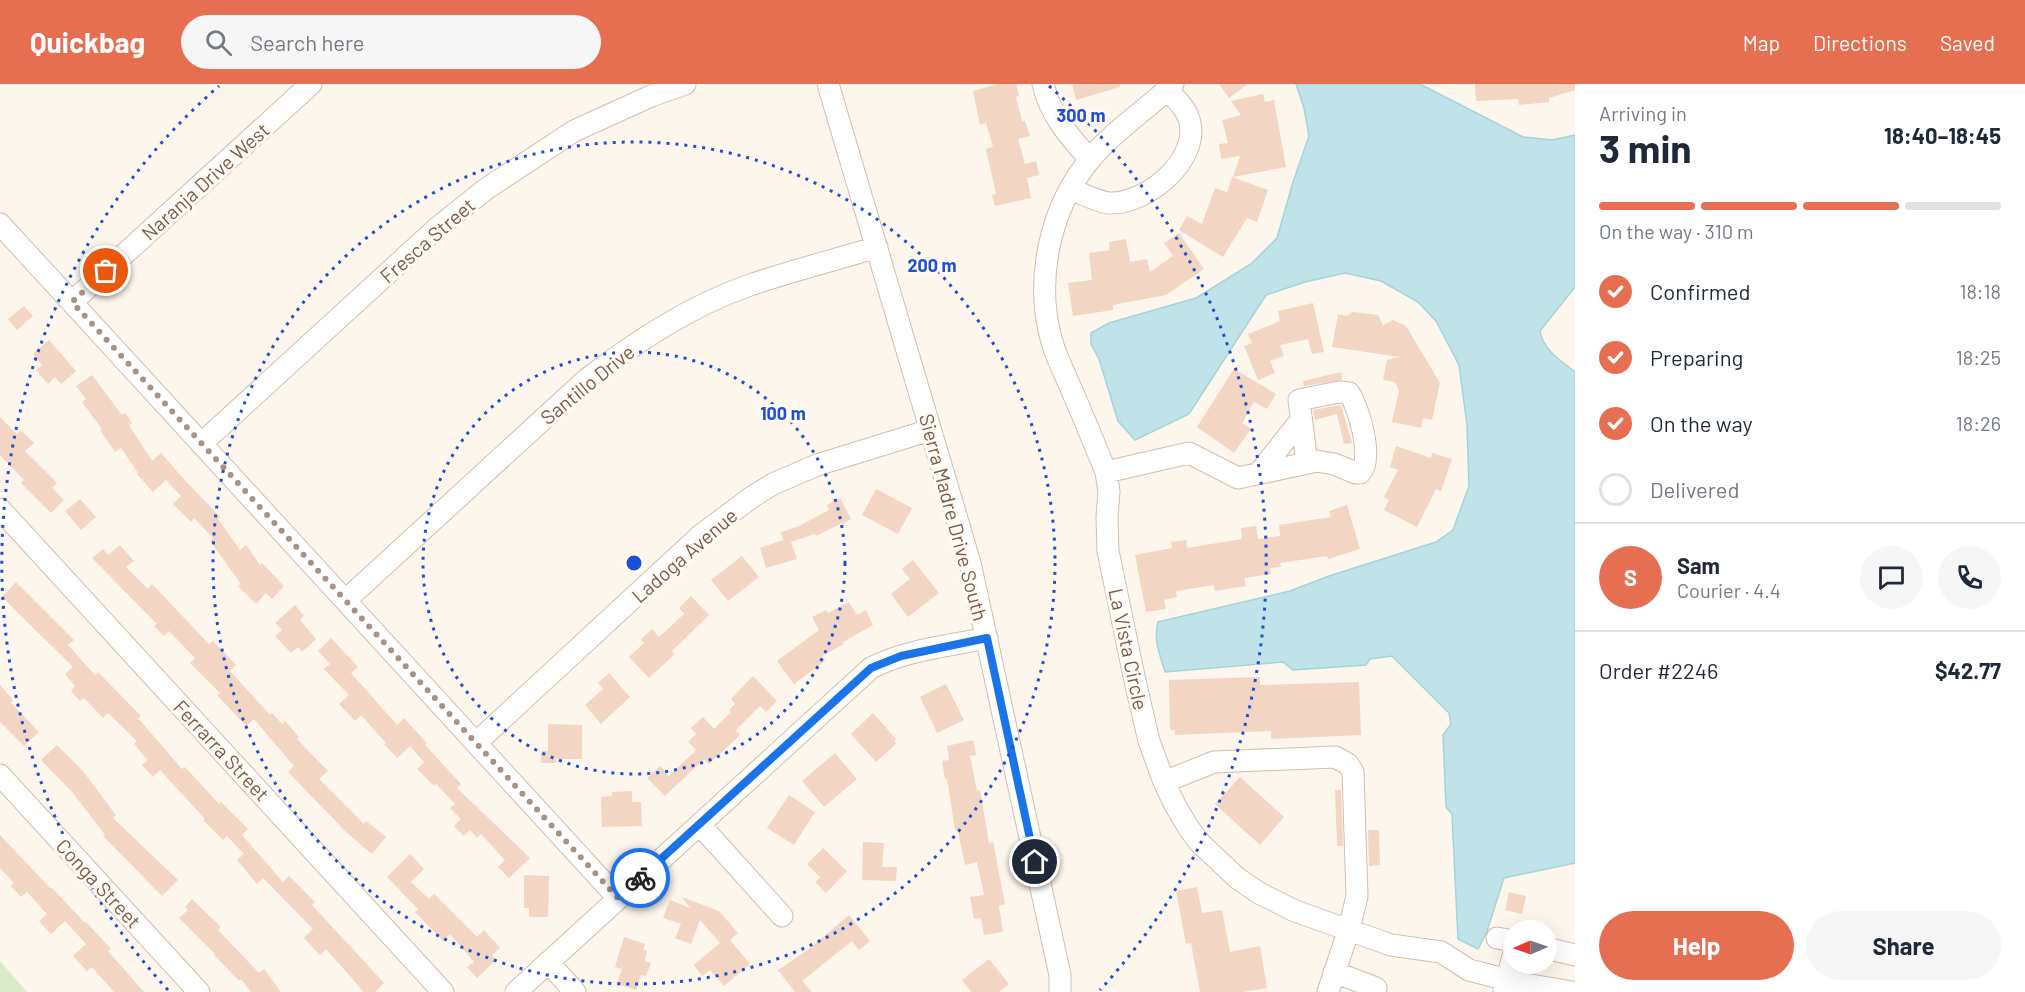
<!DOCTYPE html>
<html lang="en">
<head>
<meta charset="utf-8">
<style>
	:root { --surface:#fff; --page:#f6f6f7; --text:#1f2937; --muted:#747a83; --line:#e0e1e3; --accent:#e76f51 }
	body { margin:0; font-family:Barlow,sans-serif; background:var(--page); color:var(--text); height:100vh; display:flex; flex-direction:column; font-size:22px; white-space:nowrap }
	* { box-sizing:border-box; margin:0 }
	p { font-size:20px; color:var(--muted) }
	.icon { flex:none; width:33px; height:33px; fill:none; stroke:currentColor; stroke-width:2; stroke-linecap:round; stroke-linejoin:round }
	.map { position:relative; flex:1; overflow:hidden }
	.sheet { display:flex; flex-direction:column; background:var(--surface); width:450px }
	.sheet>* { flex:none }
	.needle { width:39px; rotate:268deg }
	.buttons { position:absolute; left:1503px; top:836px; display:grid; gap:12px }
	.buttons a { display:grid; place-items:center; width:54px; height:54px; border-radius:50%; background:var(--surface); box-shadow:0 6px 24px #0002; font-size:30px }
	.pin { position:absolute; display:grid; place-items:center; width:51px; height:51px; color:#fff; margin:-26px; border:3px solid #fff; border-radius:50%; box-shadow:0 2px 6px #0007 }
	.courier { position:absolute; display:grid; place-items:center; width:60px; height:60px; margin:-30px; border:4px solid #1a73e8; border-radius:50%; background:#fff; color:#222; box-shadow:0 2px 8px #0007 }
	.overview em { font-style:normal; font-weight:700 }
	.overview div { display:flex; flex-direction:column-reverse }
	.overview { display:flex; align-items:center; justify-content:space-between; height:102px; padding:0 24px }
	h1 { font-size:39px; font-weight:700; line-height:45px }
	.bar { display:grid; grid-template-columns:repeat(4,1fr); gap:9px 6px; align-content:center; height:72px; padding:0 24px }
	.bar i { height:8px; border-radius:4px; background:var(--line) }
	.bar .current { background:var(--accent) }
	.bar p { grid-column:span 4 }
	.line { display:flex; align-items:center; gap:15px; padding:0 24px; border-top:2px solid var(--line) }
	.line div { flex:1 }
	.round { display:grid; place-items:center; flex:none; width:63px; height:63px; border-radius:32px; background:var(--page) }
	ol { padding:0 24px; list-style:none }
	li { display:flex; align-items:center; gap:18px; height:66px }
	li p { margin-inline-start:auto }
	li .icon { padding:6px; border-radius:50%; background:var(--accent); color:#fff; stroke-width:4 }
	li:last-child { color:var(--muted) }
	li i { width:33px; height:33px; border:3px solid var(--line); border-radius:50% }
	.cta { display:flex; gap:12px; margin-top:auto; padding:12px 24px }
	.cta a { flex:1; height:69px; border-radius:36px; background:var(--accent); color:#fff; font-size:24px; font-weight:700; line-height:69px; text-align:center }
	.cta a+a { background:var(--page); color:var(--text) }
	header { display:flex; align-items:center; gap:36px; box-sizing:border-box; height:84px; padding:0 30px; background:var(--accent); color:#fff }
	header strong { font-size:28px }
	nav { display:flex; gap:33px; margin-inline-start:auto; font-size:21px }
	.search { width:420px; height:54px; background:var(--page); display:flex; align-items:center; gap:15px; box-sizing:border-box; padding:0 21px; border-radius:33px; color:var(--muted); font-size:22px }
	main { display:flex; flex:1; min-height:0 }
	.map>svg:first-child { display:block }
	.green { fill:#d8ecc9 }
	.water { fill:#bfe3e8; stroke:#a5d3da; stroke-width:1.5 }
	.building { fill:#f3d5c3 }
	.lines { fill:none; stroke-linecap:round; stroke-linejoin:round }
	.minor-casing { stroke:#d1beb0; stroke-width:23 }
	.minor { stroke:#fff; stroke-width:21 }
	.done { stroke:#a89285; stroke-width:6; stroke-dasharray:0 10.8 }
	.route { stroke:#1a73e8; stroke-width:8 }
	.ring { fill:none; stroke:#1d4ed8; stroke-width:3; stroke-dasharray:3 6 }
	.labels { text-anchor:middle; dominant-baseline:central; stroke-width:6; stroke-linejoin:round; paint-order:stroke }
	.street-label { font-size:20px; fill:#7a5c4d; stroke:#fffaf3 }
	.centre { fill:#1d4ed8; stroke:#fffaf3; stroke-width:3 }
	.ring-label { font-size:18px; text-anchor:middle; font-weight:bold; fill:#1d4ed8; stroke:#fffaf3; stroke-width:6; stroke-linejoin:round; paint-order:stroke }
</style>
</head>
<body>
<header>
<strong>Quickbag</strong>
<div class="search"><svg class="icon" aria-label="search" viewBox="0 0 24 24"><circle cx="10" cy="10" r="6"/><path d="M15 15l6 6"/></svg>Search here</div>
<nav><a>Map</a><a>Directions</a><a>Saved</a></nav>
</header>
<main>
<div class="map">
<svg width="1575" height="908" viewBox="0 0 1575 908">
	<rect width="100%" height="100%" fill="#fdf6ec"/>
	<!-- green -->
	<path class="green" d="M0 877 27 908H0Z"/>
	<!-- water -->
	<path class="water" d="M1296 0H1420L1523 53 1552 56 1575 51V203L1540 247C1543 266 1561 277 1575 288V779L1504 794 1487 847 1478 865 1458 855 1452 730 1446 723 1443 651 1451 640 1449 629 1392 572 1370 575 1366 581 1293 586 1283 578 1165 588C1160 571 1153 555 1158 538L1290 507 1329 492 1436 458 1453 446 1469 402 1467 341 1459 281 1436 237 1418 218 1381 197 1345 189 1305 198 1266 211 1189 330 1135 356 1118 337 1099 275 1091 260V249L1109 239 1196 214 1251 180 1277 154 1293 98 1309 52 1304 24Z"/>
	<!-- building -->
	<path class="building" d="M998 0H1016L1019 12 1016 13 1022 37H1025L1030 52 1018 55 1025 80 1036 77 1039 91 1027 94 1031 114 995 122 992 111 996 110 986 65 993 63 986 39 980 41 973 7Z
		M1072 0H1120V3L1076 16Z
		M1219 0H1248L1229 14Z
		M1475 0H1575V6L1549 14V18L1519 21 1518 15 1476 17Z
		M1263 10 1265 18 1274 16 1286 83 1233 93 1240 72 1221 75 1219 60 1228 59 1222 36 1241 31 1231 17Z
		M1232 93 1268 106 1257 138 1247 134 1223 173 1179 146 1187 132 1202 140 1215 104 1227 108Z
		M1179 149 1204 185 1166 211 1113 221V226L1073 232 1068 199 1092 196 1089 169 1110 166 1109 158 1126 155 1130 178 1147 175 1150 188 1173 172 1164 159Z
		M1313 219 1324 268 1312 270 1308 255 1280 261 1284 272 1270 277 1275 289 1258 296 1244 262 1252 259 1248 250 1280 237 1278 227Z
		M24 222 33 232 17 246 8 235Z
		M1353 228 1378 231 1383 241 1393 236 1406 242 1440 299 1432 336 1423 334 1421 344 1392 338 1399 307 1395 298 1383 296 1387 276 1399 273 1332 263 1338 230 1347 232Z
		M49 256 76 287 61 300 55 293 48 300 36 286 42 281 33 270Z
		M1234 285 1276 310 1267 325 1254 318 1242 339 1251 345 1234 369 1197 343Z
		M1341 288 1342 296 1304 302 1303 297Z
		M92 291 122 331 125 329 132 339 129 341 152 377 161 369 182 393 220 433 218 435 240 466 246 461 260 481 262 479 284 502 272 515 266 509 256 520 238 502 241 500 210 457 213 454 194 434 191 438 173 420 181 412 166 396 153 408 137 390 138 389 121 364 115 368 100 346 102 345 82 318 86 315 76 302Z
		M1341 321 1352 359 1344 360 1337 330 1315 336 1313 326Z
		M0 333 17 350 21 346 34 359 25 367 57 399 52 404 64 416 51 429 21 399 24 396 0 371Z
		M1396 362 1431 374 1432 369 1452 375 1441 407 1436 405 1417 443 1384 426 1389 416 1384 413 1398 386 1390 383Z
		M876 405 912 424 898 450 862 431Z
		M840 414 851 435 816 452 815 450 791 458 797 475 766 484 760 464 783 456 781 448 799 442 829 426 827 421Z
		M80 415 96 433 81 446 65 427Z
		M1347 421 1360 465 1328 475 1327 472 1280 479 1281 483 1270 484 1271 490 1244 494 1246 502 1215 507 1214 501 1176 507 1177 513 1164 516 1166 525 1146 528 1135 471 1172 464 1171 458 1186 456 1187 464 1242 455 1241 444 1256 442 1258 455 1280 452 1279 441 1331 433 1329 427Z
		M120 461 134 477 126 483 148 505 152 500 209 560 213 557 236 581 230 587 270 631 272 629 282 640 285 637 299 653 297 655 328 687 319 695 364 740 366 737 386 753 372 770 347 749 288 688 294 682 254 635 246 642 217 611 220 609 190 579 195 574 169 547 164 552 154 542 157 540 92 474 103 465 108 471Z
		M742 472 759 493 728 517 711 496Z
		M913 476 939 509 908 533 891 510 910 495 902 485Z
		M16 498 74 556 68 561 95 591 98 588 141 632 138 634 182 685 185 683 219 720 221 718 248 745 242 751 283 798 289 792 315 818 312 821 384 899 375 908H364L326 865 320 871 304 854 313 845 263 794 257 800 237 776 244 770 227 752 223 756 203 736 205 735 160 686 153 693 142 681 148 676 134 660 137 657 108 629 103 634 84 614 80 617 71 607 75 602 65 590 73 583 2 513Z
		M691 512 709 531 672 567 675 570 649 594 629 573 644 559 641 555 652 545 659 553 684 530 679 524Z
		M849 518 857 531 866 526 873 541 843 558 844 560 822 572 825 577 794 600 777 577 819 546 812 533 826 526 828 529Z
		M295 521 304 532 300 536 316 555 302 568 298 563 291 569 275 552 282 546 275 539Z
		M331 554 358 583 351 589 397 641 404 634 427 659 425 661 461 700 457 704 530 774 509 794 498 783 505 776 481 750 477 754 470 746 464 752 454 742 461 735 450 724 455 720 436 700 434 702 417 685 424 678 410 662 397 674 384 660 386 659 361 631 355 637 339 620 349 611 324 585 330 580 318 567Z
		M609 589 630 613 601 640 585 621 603 605 598 599Z
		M753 592 777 617 766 628 760 622 736 646 740 651 709 680 704 675 665 712 647 694 660 682 669 692 696 666 688 658 696 650 691 644 703 633 714 645 731 628 729 626 735 620 731 615Z
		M1260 593V601L1359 598 1361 651 1271 655V647L1175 651V646H1170L1169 596Z
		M946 600 964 636 937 649 920 613Z
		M0 601 13 616 11 619 39 648 24 662 0 638Z
		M873 629 896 655 894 657 896 660 876 678 851 650Z
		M548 640 582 641V675H556V679H541V667H548Z
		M973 656 976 671 970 672 977 707 980 706 989 759 993 758 1005 820 999 822 1003 848 984 851 981 834 974 835 970 813 984 811 977 778 965 781 958 746H955L947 695H945L942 677 949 676 947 662Z
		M57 661 82 686 116 731 113 734 178 796 162 812 103 752 105 751 73 709 41 676Z
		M835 669 857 695 824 723 802 697Z
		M1240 693 1284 733 1260 761 1215 720Z
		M1335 706H1341L1343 762H1337Z
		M632 707V718H641L642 742 602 743 601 713 612 712V708Z
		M789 711 815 728 794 761 767 744Z
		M1368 746H1379L1380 781 1369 782Z
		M0 751 51 805 52 804 85 839 86 838 111 865 108 867 144 908H114L92 883 87 887 73 872 86 860 65 837 51 850 39 837 47 830 27 808 21 813 11 802 14 799 0 784Z
		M863 758 884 759 882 783H897L896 797 862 796Z
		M823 764 847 787 826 809 815 798 820 793 807 780Z
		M410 770 424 785 411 798 429 815 434 810 477 853 484 846 500 864 492 871 496 876 477 894 467 883 474 878 450 850 443 857 415 828 418 825 387 793Z
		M524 791 549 792 548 833H529V824H524Z
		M1197 803 1202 829 1222 826 1230 868 1260 862 1267 904 1243 908H1200L1191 859 1186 860 1176 807Z
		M1509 808 1526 812 1522 830 1505 826Z
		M682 813 719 827 738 849 730 856 750 880 724 902 710 886 702 892 694 881 720 859 700 836 691 860 675 854 681 840 663 834 670 816 690 824Z
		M192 815 221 843 218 846 259 889 264 885 281 908H251L241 895 239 897 214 871 215 870 179 834 188 826 185 823Z
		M849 831 870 857 859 866 852 857 802 897 812 908H795L778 886 809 865Z
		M624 853 645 860 643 866 647 867 645 877 651 879 646 892 641 891 636 906 617 900 622 885 615 883Z
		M989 875 1009 900 999 908H971L962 896Z"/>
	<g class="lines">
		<defs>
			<path id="minor" d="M828 0 970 479 1060 891V908
				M1043 0C1050 30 1069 53 1090 75
				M1173 0C1148 25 1114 46 1092 73 1050 122 1034 196 1052 258 1056 272 1063 286 1069 300 1082 329 1094 359 1106 388L1109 408 1107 433 1108 467 1135 597 1149 657 1164 698 1175 721 1188 743 1199 758 1237 794 1259 809 1295 827 1391 861 1441 868 1469 886 1519 899 1572 908
				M1070 105C1082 109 1097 118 1109 119 1146 121 1202 75 1189 35 1185 23 1176 15 1167 6
				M0 140 618 814
				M72 218 311 0
				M201 360 436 145 486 105 574 47 651 12 685 0
				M1106 388 1189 369 1238 394 1317 377 1334 380 1356 389H1360C1374 376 1359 323 1349 309L1339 308 1299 316 1307 379
				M1259 389 1301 336
				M0 425 443 908
				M346 516 587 295C637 257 690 222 750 201 791 187 835 176 877 163
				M476 659 701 451 752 413 773 400 817 381 930 346
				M0 691 199 908
				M1164 698 1214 678 1335 673 1348 680 1353 688 1357 812 1349 845 1328 908
				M700 741 782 832
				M1497 854 1514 857
				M1546 864 1575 871
				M548 878 575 908
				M1334 888 1376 904 1375 908
				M1504 907 1514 868
				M516 908 871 584C905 566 949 562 987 554"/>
		</defs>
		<!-- minor casing -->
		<use href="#minor" class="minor-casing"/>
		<!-- minor -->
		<use href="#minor" class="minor"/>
	</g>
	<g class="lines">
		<!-- done -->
		<path class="done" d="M106 187 72 218 618 814 640 794"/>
		<!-- route -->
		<path class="route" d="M640 794 871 584 901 572 987 554 1035 778"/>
	</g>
	<!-- distance rings -->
	<g class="ring">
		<circle cx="634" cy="479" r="211"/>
		<circle cx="634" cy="479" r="421"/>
		<path d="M168 906A632 632 0 0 1 219 2M1049 2A632 632 0 0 1 1100 906"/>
	</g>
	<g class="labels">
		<!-- street labels -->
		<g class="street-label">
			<text transform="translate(205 97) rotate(-42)">Naranja Drive West</text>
			<text transform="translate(427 156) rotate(-41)">Fresca Street</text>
			<text transform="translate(587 300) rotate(-39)">Santillo Drive</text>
			<text transform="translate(954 433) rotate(75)">Sierra Madre Drive South</text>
			<text transform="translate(684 471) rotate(-41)">Ladoga Avenue</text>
			<text transform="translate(1129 565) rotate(78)">La Vista Circle</text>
			<text transform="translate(222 666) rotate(47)">Ferrarra Street</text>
			<text transform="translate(99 799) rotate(47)">Conga Street</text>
		</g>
	</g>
	<circle cx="634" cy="479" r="9" class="centre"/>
	<g class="ring-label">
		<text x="1081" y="38">300 m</text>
		<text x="932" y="188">200 m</text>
		<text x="783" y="336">100 m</text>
	</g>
</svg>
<div class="buttons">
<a><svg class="needle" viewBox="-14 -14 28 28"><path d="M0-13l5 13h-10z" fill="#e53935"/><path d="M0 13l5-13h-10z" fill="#747a83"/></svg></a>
</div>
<div class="pin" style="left:106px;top:187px;background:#ea580c"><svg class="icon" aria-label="bag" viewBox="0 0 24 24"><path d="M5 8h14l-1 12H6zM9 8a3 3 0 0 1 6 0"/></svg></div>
<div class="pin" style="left:1035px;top:778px;background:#1f2937"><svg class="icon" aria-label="home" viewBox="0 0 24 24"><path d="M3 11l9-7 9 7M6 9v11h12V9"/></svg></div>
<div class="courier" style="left:640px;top:794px"><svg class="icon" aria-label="bike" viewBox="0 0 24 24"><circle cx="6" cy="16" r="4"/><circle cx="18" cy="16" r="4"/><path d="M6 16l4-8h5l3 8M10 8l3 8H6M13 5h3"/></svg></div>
</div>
<section class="sheet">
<div class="overview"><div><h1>3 min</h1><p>Arriving in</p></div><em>18:40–18:45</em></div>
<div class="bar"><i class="current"></i><i class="current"></i><i class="current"></i><i></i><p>On the way · 310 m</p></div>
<ol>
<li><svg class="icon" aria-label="check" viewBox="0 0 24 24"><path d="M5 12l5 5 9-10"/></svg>Confirmed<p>18:18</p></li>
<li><svg class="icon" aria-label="check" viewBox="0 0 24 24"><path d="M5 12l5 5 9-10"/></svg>Preparing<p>18:25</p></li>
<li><svg class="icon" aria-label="check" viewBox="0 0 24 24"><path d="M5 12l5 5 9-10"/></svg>On the way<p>18:26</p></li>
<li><i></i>Delivered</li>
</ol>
<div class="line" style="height:108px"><b class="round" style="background:var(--accent);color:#fff">S</b><div><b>Sam</b><p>Courier · 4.4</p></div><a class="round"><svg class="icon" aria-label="chat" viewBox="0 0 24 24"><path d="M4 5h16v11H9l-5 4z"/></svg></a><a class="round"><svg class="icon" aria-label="phone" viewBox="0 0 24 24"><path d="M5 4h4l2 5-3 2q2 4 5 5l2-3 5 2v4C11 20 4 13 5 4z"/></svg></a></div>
<div class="line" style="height:78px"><div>Order #2246</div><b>$42.77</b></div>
<div class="cta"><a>Help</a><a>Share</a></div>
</section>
</main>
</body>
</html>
